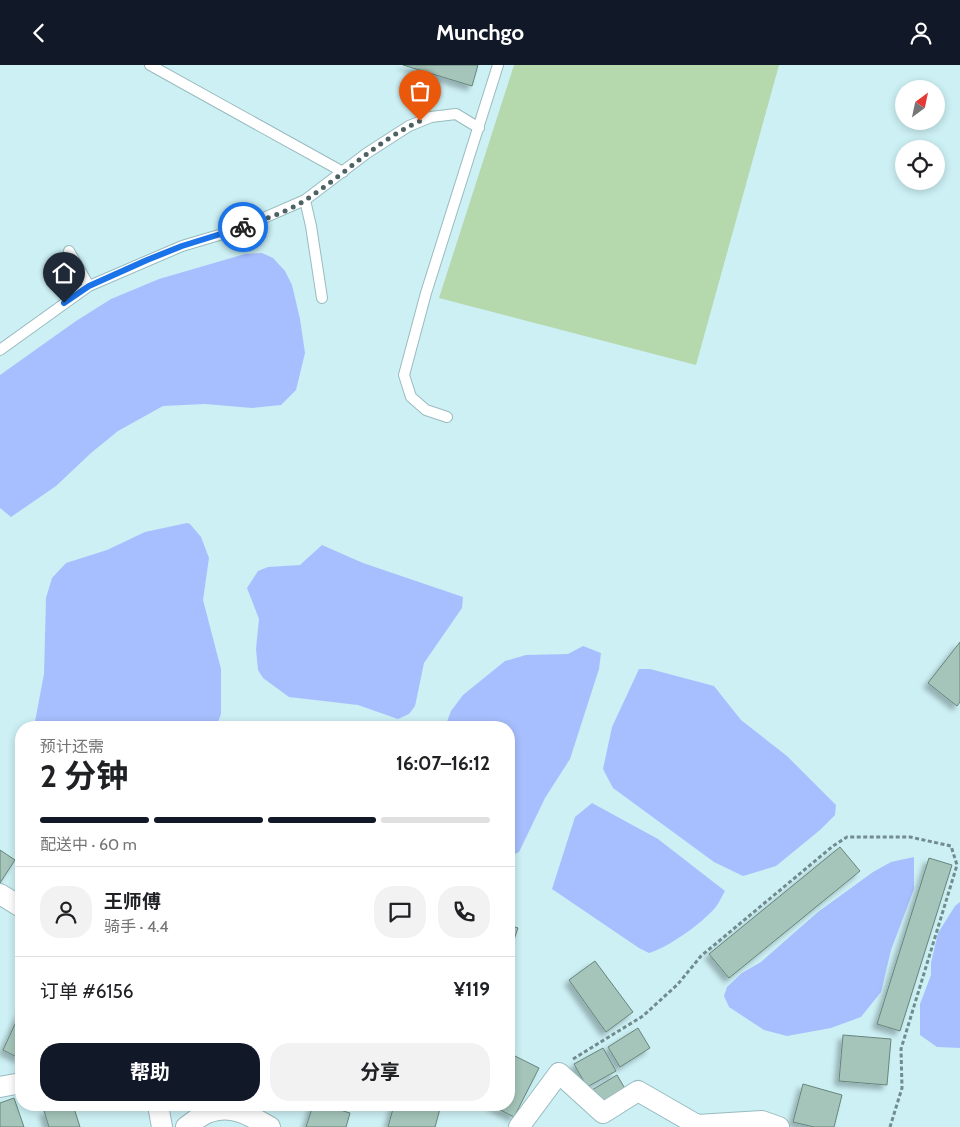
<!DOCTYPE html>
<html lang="zh">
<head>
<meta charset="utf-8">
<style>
	:root { --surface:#fff; --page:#f2f2f2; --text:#202124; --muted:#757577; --line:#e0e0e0; --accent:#111827 }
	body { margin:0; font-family:Cabin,"Noto Sans SC",sans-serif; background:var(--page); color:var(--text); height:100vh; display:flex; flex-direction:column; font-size:19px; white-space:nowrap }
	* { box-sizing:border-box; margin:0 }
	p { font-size:16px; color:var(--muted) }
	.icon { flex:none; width:28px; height:28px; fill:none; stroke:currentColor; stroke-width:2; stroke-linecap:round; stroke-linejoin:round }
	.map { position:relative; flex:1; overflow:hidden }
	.details { position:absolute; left:15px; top:656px; width:500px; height:390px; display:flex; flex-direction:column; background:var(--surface); border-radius:20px; box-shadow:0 2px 8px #0003 }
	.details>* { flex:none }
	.needle { width:32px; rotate:33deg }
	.fabs { position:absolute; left:895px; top:15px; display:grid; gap:10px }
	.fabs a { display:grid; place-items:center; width:50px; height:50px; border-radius:50%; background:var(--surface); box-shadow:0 2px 8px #0003; font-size:25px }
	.pin { position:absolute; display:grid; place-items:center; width:42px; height:42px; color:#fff; margin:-51px -21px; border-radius:50% 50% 50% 0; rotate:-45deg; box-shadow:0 0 5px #0007 }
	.pin .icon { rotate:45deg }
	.courier { position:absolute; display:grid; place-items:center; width:50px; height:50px; margin:-25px; border:4px solid #1a73e8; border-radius:50%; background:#fff; color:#222; box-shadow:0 1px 6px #0007 }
	.headline em { font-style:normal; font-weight:700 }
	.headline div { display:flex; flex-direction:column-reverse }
	.headline { display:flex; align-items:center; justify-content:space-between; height:85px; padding:0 25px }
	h1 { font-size:32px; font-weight:700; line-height:38px }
	.bar { display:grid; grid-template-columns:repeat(4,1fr); gap:8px 5px; align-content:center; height:60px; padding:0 25px }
	.bar i { height:6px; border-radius:4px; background:var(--line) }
	.bar .on { background:var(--accent) }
	.bar p { grid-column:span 4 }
	.line { display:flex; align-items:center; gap:12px; padding:0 25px; border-top:1px solid var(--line) }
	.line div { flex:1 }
	.round { display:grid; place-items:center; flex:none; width:52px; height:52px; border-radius:20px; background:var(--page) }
	.button { display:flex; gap:10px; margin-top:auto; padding:10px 25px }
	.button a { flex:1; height:58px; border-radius:20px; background:var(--accent); color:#fff; font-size:20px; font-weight:700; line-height:58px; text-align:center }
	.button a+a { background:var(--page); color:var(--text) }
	header { display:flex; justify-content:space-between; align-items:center; height:65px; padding:0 25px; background:var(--accent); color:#fff; font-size:22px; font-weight:700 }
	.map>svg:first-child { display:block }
	.green { fill:#b5d8ac }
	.water { fill:#a7bffe }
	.building { fill:#a5c5ba; stroke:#67857b; filter:url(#shadow) }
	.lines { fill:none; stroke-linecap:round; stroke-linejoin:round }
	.service-casing { stroke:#99bbbf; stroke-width:12 }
	.minor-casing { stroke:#99bbbf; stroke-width:22 }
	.path { stroke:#728b8e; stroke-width:3; stroke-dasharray:4 2.5; stroke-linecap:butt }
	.service { stroke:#fff; stroke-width:10 }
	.minor { stroke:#fff; stroke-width:20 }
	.done { stroke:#4d6265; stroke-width:5; stroke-dasharray:0 9 }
	.route { stroke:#1a73e8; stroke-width:6 }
</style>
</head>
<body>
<header><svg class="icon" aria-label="back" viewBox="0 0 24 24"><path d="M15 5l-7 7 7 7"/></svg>Munchgo<svg class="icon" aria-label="person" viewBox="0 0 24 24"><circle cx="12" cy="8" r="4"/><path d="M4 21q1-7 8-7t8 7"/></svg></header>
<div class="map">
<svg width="960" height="1062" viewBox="0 0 960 1062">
	<defs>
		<filter id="shadow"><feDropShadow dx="-4.5" dy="4.5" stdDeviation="2.5" flood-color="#0004"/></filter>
	</defs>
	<rect width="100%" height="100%" fill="#ccf0f4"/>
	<!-- green -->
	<path class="green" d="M514 0H779L696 300 439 233Z"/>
	<!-- water -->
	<path class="water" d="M262 188 273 193 285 206 292 220 300 254 305 288 296 325 281 340 252 343 205 339 163 341 118 366 91 388 56 421 11 452 0 443V310L76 256 111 234 159 214 245 189Z
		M187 458 190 459 201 472 209 493 203 535 221 604V649L216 662H34L44 609 46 533 52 513 66 498 107 485 145 467Z
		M322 480 363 498 463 532 462 543 424 598 415 641 409 649 398 654 358 640 289 632 263 613 258 605 256 584 259 554 247 523 258 506 268 502 300 500Z
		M583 581 601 588 599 604 570 694 545 733 519 787 509 792V662H445L451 646 463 630 505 596 526 590 568 589Z
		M639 604H650L714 621 741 655 787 691 836 740 835 750 820 765 776 801 743 811 714 797 613 723 603 704 612 662Z
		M592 738 658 774 725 826C722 831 719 838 715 843 701 859 669 882 649 888L639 883 552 824 575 752Z
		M914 792V824L891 885 881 927 861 952 831 963 787 971 764 965 729 942 724 931 727 922 742 908 761 897 818 847 873 807 891 797Z
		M960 837V983L937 982 920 970V939L931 910V898L938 868 955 841Z"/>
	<!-- building -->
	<path class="building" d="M403 0H478L472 21Z
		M960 577V637L957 641 928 618Z
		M840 782 860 806 729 913 709 889Z
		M0 785 15 795 0 818Z
		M929 793 952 800 900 966 877 959Z
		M509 860 518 863 509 889Z
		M595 896 633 947 606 967 569 915Z
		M21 946V994L3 985Z
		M638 963 650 983 620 1002 608 982Z
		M843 970 891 974 887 1020 839 1016Z
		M603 983 616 1006 587 1022 574 999Z
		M509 988 539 1003 514 1052 491 1040H509Z
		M617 1010 627 1027 602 1042 592 1025Z
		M803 1019 842 1030 834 1062H814L793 1057Z
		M14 1033 24 1062H0V1038Z
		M66 1040H73L80 1062H49L44 1046Z
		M313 1040H324L350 1048 346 1062H306Z
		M394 1040H441L435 1062H388Z"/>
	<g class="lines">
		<defs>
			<path id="service" d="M150 0 343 107
				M305 135 311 161 322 233
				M69 186 89 221
				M0 285 89 221 182 181 236 165 305 135 367 88 409 61 431 52 456 49 479 63
				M447 352 426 345 411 332 404 310 426 228 498 0"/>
			<path id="minor" d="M0 829 21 842
				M0 1022 21 1018
				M158 1040 162 1062
				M186 1062C193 1057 202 1049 210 1047 232 1039 251 1051 270 1062
				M519 1062 559 1008 603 1048 638 1026 697 1060 762 1056 779 1062"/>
		</defs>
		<!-- service casing -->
		<use href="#service" class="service-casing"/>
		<!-- minor casing -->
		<use href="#minor" class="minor-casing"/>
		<!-- path -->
		<path class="path" d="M573 994 643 951 678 919 701 891 833 781 847 772H910L951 781 957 800 901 984 902 1023 890 1062"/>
		<!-- service -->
		<use href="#service" class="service"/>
		<!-- minor -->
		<use href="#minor" class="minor"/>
	</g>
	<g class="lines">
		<!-- done -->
		<path class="done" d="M243 162C264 154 288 147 307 134 345 109 378 75 420 56"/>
		<!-- route -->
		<path class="route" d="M64 238 89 221 147 195 182 181 243 162"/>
	</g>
</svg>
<div class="fabs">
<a><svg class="needle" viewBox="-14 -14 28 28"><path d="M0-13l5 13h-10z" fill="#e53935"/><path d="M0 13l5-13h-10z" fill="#757577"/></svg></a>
<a><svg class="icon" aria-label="locate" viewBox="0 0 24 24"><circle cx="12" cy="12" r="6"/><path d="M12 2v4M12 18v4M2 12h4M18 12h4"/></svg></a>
</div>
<div class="pin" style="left:420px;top:56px;background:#ea580c"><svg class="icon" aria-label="bag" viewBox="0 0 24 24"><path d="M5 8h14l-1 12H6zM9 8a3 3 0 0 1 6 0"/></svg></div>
<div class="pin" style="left:64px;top:238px;background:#1f2937"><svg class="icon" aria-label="home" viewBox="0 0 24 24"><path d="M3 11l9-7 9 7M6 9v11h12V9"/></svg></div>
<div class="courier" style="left:243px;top:162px"><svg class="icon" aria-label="bike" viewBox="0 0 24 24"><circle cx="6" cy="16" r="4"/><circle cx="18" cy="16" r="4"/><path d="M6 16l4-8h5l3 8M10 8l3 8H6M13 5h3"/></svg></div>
<section class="details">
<div class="headline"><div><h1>2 分钟</h1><p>预计还需</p></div><em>16:07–16:12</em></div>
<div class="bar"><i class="on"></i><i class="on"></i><i class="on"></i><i></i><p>配送中 · 60 m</p></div>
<div class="line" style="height:90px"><a class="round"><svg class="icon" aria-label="person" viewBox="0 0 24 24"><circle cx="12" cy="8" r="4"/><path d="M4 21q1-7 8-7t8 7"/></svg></a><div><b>王师傅</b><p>骑手 · 4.4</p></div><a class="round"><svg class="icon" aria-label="chat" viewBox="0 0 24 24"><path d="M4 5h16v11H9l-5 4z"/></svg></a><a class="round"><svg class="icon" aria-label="phone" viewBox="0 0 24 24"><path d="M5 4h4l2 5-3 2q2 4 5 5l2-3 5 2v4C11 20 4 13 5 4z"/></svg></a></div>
<div class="line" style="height:65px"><div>订单 #6156</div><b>¥119</b></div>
<div class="button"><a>帮助</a><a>分享</a></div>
</section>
</div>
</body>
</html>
